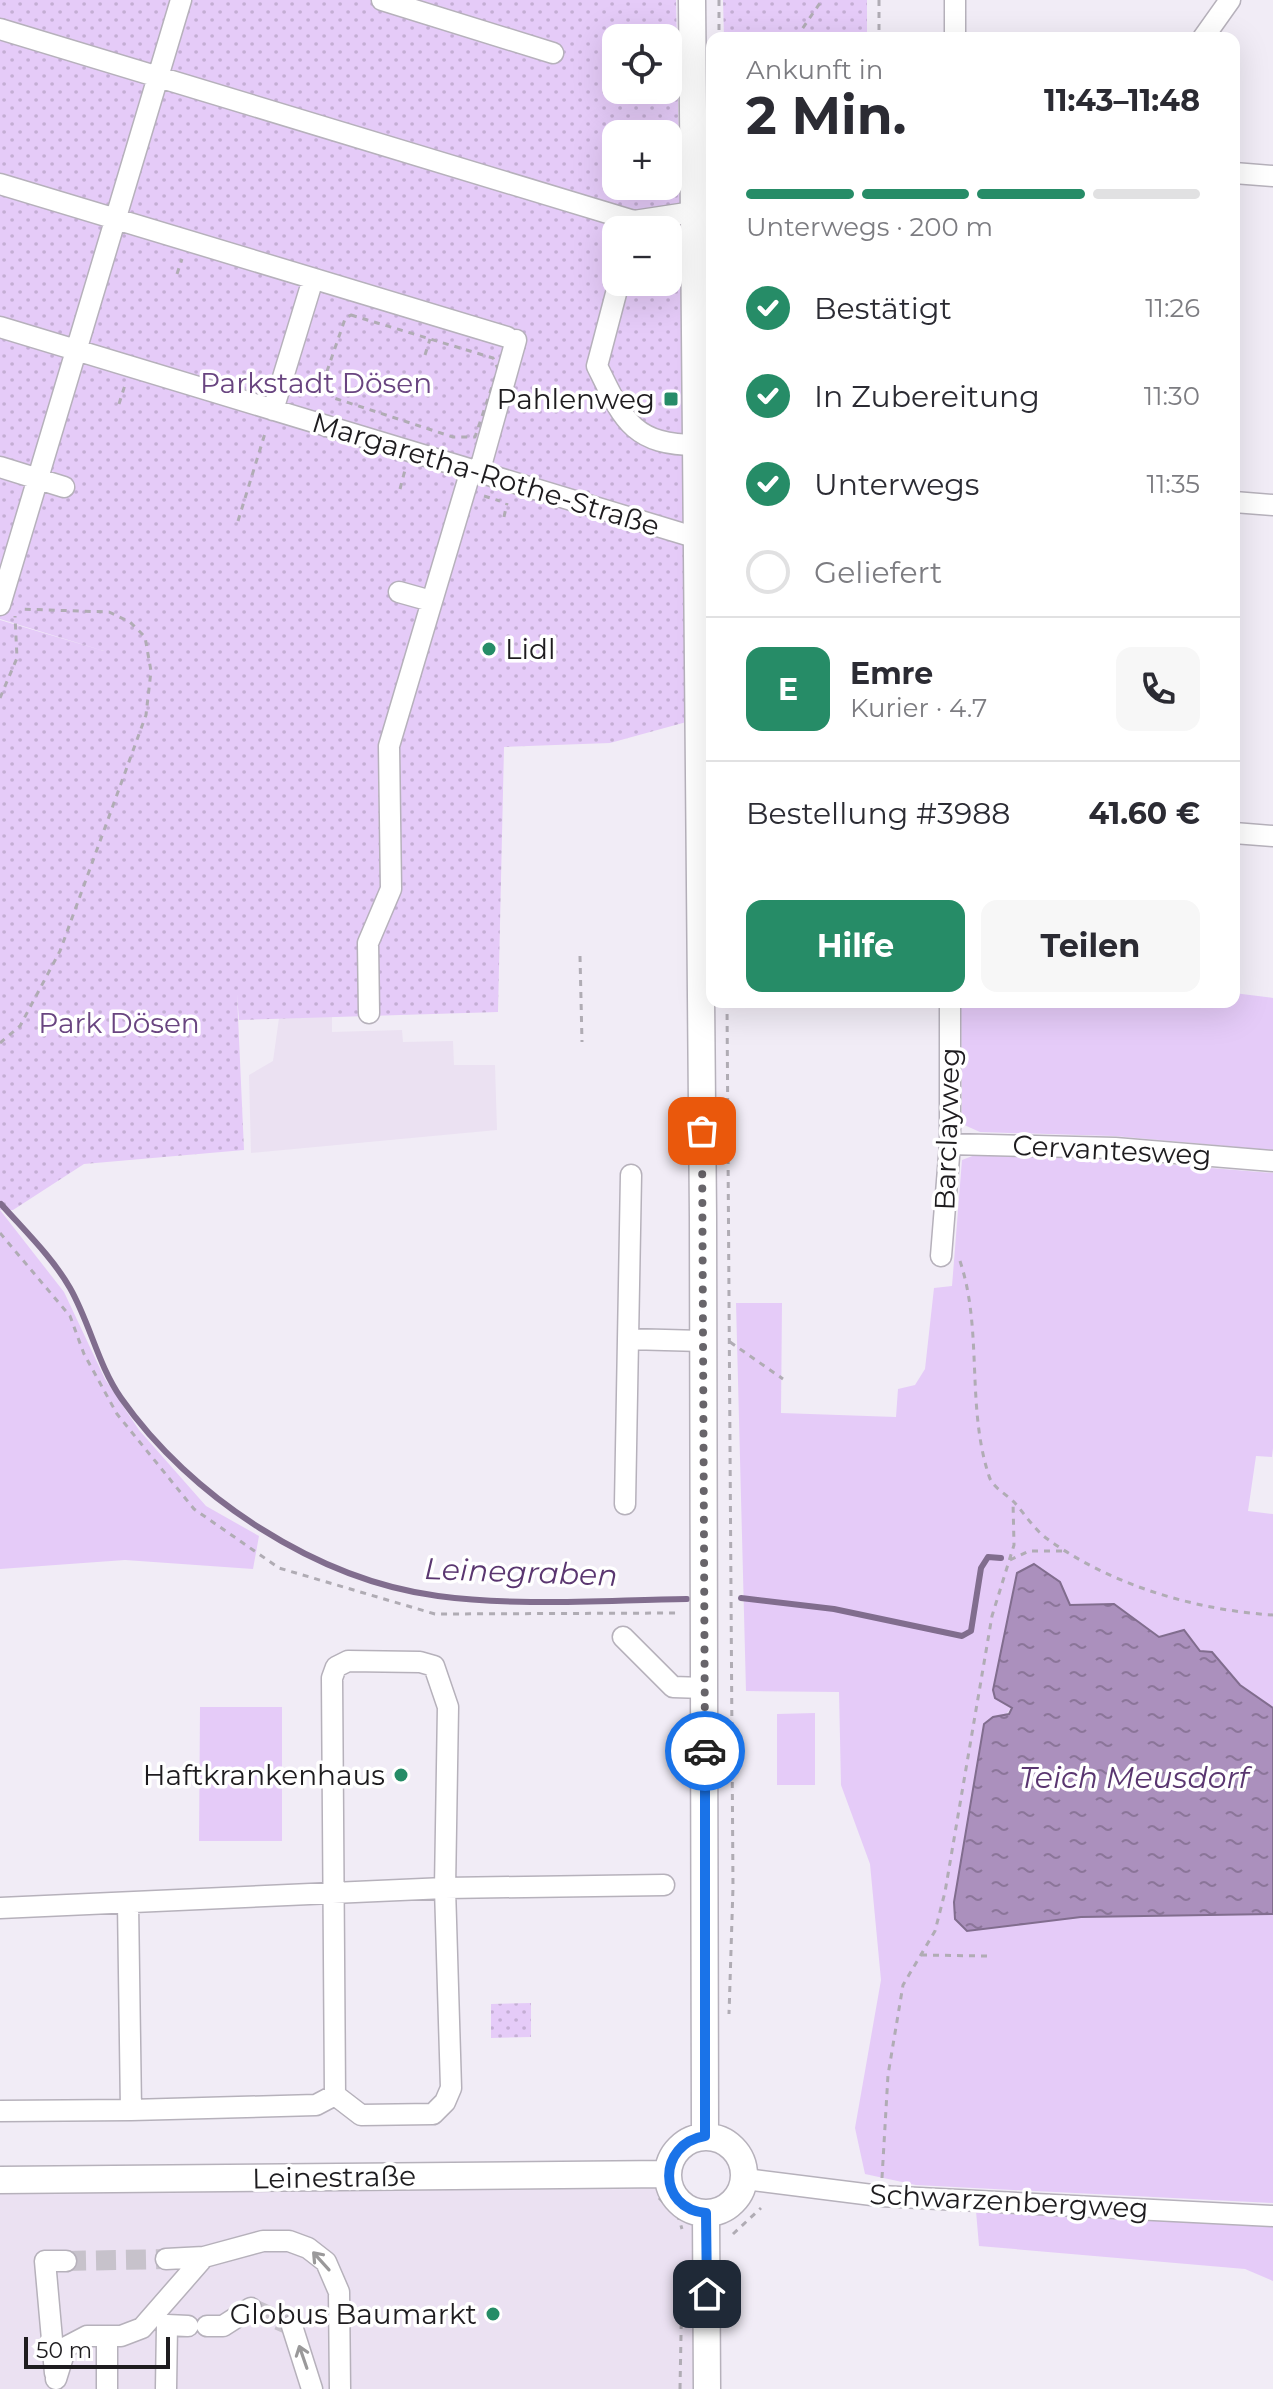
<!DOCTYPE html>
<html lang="de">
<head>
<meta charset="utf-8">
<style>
	:root { --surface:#fff; --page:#f7f7f7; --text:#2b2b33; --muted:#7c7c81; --line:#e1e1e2; --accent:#268c67 }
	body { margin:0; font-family:Montserrat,sans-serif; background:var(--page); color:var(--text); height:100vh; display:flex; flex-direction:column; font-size:30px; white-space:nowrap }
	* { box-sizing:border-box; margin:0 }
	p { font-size:26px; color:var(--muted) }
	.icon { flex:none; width:44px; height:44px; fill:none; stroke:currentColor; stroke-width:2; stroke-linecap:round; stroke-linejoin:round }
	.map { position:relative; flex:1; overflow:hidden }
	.sheet { position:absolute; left:706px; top:32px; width:534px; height:976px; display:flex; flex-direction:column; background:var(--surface); border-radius:16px; box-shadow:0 8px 32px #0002 }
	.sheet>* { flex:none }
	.buttons { position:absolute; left:602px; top:24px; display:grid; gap:16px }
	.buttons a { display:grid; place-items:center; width:80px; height:80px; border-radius:16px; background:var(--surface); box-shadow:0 8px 32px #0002; font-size:40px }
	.scale { position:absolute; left:24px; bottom:20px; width:146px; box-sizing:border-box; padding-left:8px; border:4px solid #1e1c1f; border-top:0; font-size:22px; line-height:28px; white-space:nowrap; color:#1e1c1f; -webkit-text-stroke:6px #fff; paint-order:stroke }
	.pin { position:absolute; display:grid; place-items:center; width:68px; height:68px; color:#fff; margin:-34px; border-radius:16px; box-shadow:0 4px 12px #0006 }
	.courier { position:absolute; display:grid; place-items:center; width:80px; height:80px; margin:-40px; border:6px solid #1a73e8; border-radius:50%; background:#fff; color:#222; box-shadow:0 2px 10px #0007 }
	.head em { font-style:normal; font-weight:700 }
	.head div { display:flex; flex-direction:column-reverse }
	.head { display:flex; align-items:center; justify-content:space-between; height:136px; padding:0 40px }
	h1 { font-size:52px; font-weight:700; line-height:60px }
	.bar { display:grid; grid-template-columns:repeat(4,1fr); gap:12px 8px; align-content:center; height:96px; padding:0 40px }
	.bar i { height:10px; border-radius:6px; background:var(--line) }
	.bar .current { background:var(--accent) }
	.bar p { grid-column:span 4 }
	.line { display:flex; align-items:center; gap:20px; padding:0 40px; border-top:2px solid var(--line) }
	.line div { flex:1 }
	.round { display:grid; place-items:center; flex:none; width:84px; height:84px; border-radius:16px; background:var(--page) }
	ol { padding:0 40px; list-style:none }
	li { display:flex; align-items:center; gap:24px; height:88px }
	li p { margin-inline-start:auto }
	li .icon { padding:8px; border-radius:50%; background:var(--accent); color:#fff; stroke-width:4 }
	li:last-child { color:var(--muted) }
	li i { width:44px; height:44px; border:4px solid var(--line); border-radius:50% }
	.primary-button { display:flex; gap:16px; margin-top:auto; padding:16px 40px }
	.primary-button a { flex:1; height:92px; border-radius:16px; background:var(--accent); color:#fff; font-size:32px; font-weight:700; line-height:92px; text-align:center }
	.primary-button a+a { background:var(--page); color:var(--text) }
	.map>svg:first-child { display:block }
	.built { fill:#ebe1f2 }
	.grass { fill:#e5cbf8 }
	.park { fill:url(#park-dots); fill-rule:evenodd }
	.water { fill:url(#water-ripples); stroke:#816d8e; stroke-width:2 }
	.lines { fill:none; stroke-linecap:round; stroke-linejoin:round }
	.stream { stroke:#816d8e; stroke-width:6 }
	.minor-tunnel { stroke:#c7c2cb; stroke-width:20; stroke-dasharray:20 10; stroke-linecap:butt }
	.minor-casing { stroke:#b6b1bb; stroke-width:23 }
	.major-casing { stroke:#b6b1bb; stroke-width:29 }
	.path { stroke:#b0acb4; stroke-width:3; stroke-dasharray:6 6; stroke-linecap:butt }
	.minor { stroke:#fff; stroke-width:20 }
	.major { stroke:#fff; stroke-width:26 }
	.oneway { stroke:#9a999a }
	.done { stroke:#68656a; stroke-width:8; stroke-dasharray:0 14.4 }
	.route { stroke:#1a73e8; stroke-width:10 }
	.poi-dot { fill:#268c67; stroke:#fff; stroke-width:3 }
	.labels { text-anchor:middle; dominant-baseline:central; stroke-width:7; stroke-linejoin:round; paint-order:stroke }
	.park-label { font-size:28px; fill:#694580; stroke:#fff }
	.poi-label { font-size:28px; fill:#1e1c1f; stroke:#fff; text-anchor:end }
	.street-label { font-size:28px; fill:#1e1c1f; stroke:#fff }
	.water-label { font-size:30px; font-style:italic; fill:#5a3670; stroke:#fff }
</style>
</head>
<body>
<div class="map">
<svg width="1273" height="2389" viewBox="0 0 1273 2389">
	<defs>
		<pattern id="park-dots" width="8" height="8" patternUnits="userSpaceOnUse" patternTransform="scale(2)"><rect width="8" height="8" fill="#e5cbf8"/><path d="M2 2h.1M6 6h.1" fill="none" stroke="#c4aed4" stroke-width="1.8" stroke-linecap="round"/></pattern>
		<pattern id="water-ripples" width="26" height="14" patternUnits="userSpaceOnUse" patternTransform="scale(2)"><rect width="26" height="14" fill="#ab90bd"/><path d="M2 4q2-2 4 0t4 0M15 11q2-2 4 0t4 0" fill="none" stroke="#8b7599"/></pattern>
	</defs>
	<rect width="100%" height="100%" fill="#f1ecf6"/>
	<!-- built -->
	<path class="built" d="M332 1011V1032L402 1030 403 1042 453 1041 454 1065H495L497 1130 251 1153 249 1075 273 1061 279 1018Z
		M0 2180 668 2183 680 2203 698 2213 707 2389H0Z"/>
	<!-- grass -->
	<path class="grass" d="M1234 993 1273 998V1150L1114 1136 980 1132 962 1124 961 1002H1234Z
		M975 1155 1113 1160 1273 1173V1448L1272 1457 1256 1456 1248 1511 1273 1514V1708L1240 1685 1212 1653 1200 1651 1184 1630 1159 1638 1114 1604 1070 1605 1060 1582 1017 1573 993 1690 1012 1707 1004 1717 967 1931 1081 1917 1273 1914V2203L916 2185 865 2174 855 2128 881 1980 870 1864 841 1785 839 1692 746 1691 736 1303H782L781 1413 896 1417 898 1389 915 1385 925 1369 934 1288 952 1286 962 1160Z
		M0 1210 64 1292 105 1379 139 1430 206 1506 259 1536 253 1569 125 1560 0 1569Z
		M200 1707H282V1841H199Z
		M815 1713V1785H777V1714Z
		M976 2211 1273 2225V2281L1245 2269 979 2246Z"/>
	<!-- park -->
	<path class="park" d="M0 0H676L690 721 610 743 504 747 498 1012 239 1020 237 994 244 1150 84 1164 13 1210H0V620L104 651 0 619ZM616 38H668V90H616ZM616 134H668V186H616ZM616 230H668V282H616Z
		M723 0H867V38H724Z
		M531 2003V2037L491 2038V2004Z"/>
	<!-- water -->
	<path class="water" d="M1034 1564 1060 1582 1070 1605 1114 1604 1159 1637 1184 1630 1200 1651 1212 1652 1240 1685 1273 1708V1914L1081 1917 967 1931 955 1919 954 1902 984 1724 993 1717 1009 1714 1012 1708 995 1698 993 1690 1017 1573Z"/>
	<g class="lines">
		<!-- stream -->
		<path class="stream" d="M1 1204C24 1230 53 1258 70 1288 90 1323 98 1365 121 1398 190 1497 317 1580 438 1596 519 1607 605 1600 687 1599
			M741 1598 834 1609 962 1636 971 1631 981 1568 988 1557 1001 1558"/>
		<!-- minor-tunnel -->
		<path class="minor-tunnel" d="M66 2261 166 2259
			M251 2308 292 2326"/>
		<defs>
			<path id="minor" d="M382 0 553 53
				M955 0V38
				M0 29 634 221 693 212
				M1203 38 1230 0
				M1234 173 1273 176
				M0 184 507 337
				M619 282 597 366C623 419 632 445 697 445
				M0 327 697 538
				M273 410 313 279
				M0 467 64 487
				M479 473 516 340
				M1234 502 1273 505
				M399 592 431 601
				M0 605 181 0
				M1234 833 1273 836
				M369 1013 368 943 391 889 389 746 471 470
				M950 1144 1115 1148 1273 1161
				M941 1256 950 1144V1002
				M628 1339 702 1341
				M625 1504 631 1175
				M623 1637 673 1687 704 1688
				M348 1661 420 1662 434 1666 448 1707 445 1888 451 2088 445 2102 433 2114 361 2115 335 2095 332 1678 336 1667Z
				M0 1908 445 1888 664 1885
				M131 2110 316 2105 335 2095
				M0 2111 131 2110 128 1903
				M745 2179 880 2196 1273 2216
				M166 2259 204 2257
				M207 2326H223L251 2308
				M292 2326 312 2389
				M55 2373 45 2261H66
				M56 2379 66 2347 87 2336H121L142 2328 204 2257 263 2241H289L308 2248 326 2262 339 2292 340 2389
				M107 2389V2336
				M166 2389 167 2325 188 2326"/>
			<path id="major" d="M692 0 703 1217 705 2136
				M668 2175a38 38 0 1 1 76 0a38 38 0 1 1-76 0Z
				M0 2180 668 2174
				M706 2213 707 2389"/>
		</defs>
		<!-- minor casing -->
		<use href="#minor" class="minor-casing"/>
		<!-- major casing -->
		<use href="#major" class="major-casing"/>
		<!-- path -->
		<path class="path" d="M719 0V38
			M879 0V38
			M796 38 822 0
			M177 274 182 259
			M351 315 493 358 498 369 475 437H453L334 398 325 377 345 319Z
			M425 355 430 339
			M119 404 125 385
			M400 489 405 470
			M484 496 500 501
			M504 517 507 503
			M238 521 266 430
			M0 698 17 658 15 616
			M580 956 582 1042
			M727 1002 733 1887 729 2014
			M0 1043 20 1026 60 951 146 715 151 671 145 637 130 622 109 612 19 609
			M0 1233 70 1316 84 1354 117 1414 194 1509 279 1568 435 1614 680 1613
			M960 1261C983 1330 966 1406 989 1476 992 1487 1006 1494 1014 1502 1024 1513 1034 1529 1046 1538 1110 1585 1195 1610 1273 1615
			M730 1342 783 1379
			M1010 1560 1029 1551H1064
			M921 1955 988 1956
			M882 2178 888 2075 903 1985 935 1931 945 1892 992 1616 1014 1545 1013 1501
			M659 2198 678 2216 682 2229
			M733 2234 761 2208
			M680 2389 682 2281"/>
		<!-- minor -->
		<use href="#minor" class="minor"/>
		<!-- major -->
		<use href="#major" class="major"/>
	</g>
	<!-- one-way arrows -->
	<defs><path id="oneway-shaft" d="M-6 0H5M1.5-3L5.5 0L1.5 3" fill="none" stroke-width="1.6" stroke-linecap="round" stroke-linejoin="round" transform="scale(2)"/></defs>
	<g class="oneway">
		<use href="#oneway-shaft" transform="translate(321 2261) rotate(-132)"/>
		<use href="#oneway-shaft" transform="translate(303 2357) rotate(-109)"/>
	</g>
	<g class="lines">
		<!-- done -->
		<path class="done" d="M702 1131 705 1751"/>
		<!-- route -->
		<path class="route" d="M705 1751V2136C657 2144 657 2209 706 2213L707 2294"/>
	</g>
	<!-- markers -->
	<g class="poi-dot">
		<rect x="663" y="391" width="16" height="16" rx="4"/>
		<circle cx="489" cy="649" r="8"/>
		<circle cx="401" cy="1775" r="8"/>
		<circle cx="493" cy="2314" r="8"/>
	</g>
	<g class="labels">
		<!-- park labels -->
		<g class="park-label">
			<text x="316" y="383">Parkstadt Dösen</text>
			<text x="119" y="1023">Park Dösen</text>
		</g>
		<!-- poi labels -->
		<g class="poi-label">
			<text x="655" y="399">Pahlenweg</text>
			<text x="505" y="649" text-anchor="start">Lidl</text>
			<text x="385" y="1775">Haftkrankenhaus</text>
			<text x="477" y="2314">Globus Baumarkt</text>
		</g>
		<!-- street labels -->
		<g class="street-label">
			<text transform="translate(486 474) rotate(17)">Margaretha-Rothe-Straße</text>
			<text transform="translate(947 1129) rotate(-88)">Barclayweg</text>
			<text transform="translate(1112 1150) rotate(3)">Cervantesweg</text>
			<text transform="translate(334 2177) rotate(-1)">Leinestraße</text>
			<text transform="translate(1009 2201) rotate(3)">Schwarzenbergweg</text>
		</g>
		<!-- water labels -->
		<g class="water-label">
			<text transform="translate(521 1572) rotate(2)">Leinegraben</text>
			<text x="1134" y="1777">Teich Meusdorf</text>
		</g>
	</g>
</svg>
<div class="buttons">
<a><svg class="icon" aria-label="locate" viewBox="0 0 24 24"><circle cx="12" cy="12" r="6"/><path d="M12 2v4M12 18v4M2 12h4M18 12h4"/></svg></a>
<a>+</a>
<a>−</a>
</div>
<div class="scale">50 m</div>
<div class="pin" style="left:702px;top:1131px;background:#ea580c"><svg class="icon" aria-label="bag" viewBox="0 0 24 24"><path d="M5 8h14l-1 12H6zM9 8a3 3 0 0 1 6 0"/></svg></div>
<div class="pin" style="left:707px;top:2294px;background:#1f2937"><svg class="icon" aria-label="home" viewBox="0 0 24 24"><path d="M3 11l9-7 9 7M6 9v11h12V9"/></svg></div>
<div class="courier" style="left:705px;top:1751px"><svg class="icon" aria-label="car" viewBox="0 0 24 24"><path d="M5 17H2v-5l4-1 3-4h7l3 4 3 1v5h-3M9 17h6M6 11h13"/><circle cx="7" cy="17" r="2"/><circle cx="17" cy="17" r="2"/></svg></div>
<section class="sheet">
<div class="head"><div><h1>2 Min.</h1><p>Ankunft in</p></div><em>11:43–11:48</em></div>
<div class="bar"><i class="current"></i><i class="current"></i><i class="current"></i><i></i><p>Unterwegs · 200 m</p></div>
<ol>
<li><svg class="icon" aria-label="check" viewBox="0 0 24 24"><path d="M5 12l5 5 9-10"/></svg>Bestätigt<p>11:26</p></li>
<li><svg class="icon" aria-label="check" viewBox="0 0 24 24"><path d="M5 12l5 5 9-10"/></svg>In Zubereitung<p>11:30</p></li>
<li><svg class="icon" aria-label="check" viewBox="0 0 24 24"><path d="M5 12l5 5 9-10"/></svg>Unterwegs<p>11:35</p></li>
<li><i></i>Geliefert</li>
</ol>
<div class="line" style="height:144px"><b class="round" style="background:var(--accent);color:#fff">E</b><div><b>Emre</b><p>Kurier · 4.7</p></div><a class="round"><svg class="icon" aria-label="phone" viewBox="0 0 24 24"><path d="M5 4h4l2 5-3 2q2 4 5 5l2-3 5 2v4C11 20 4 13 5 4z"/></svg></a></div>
<div class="line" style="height:104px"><div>Bestellung #3988</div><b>41.60 €</b></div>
<div class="primary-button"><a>Hilfe</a><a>Teilen</a></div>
</section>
</div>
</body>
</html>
